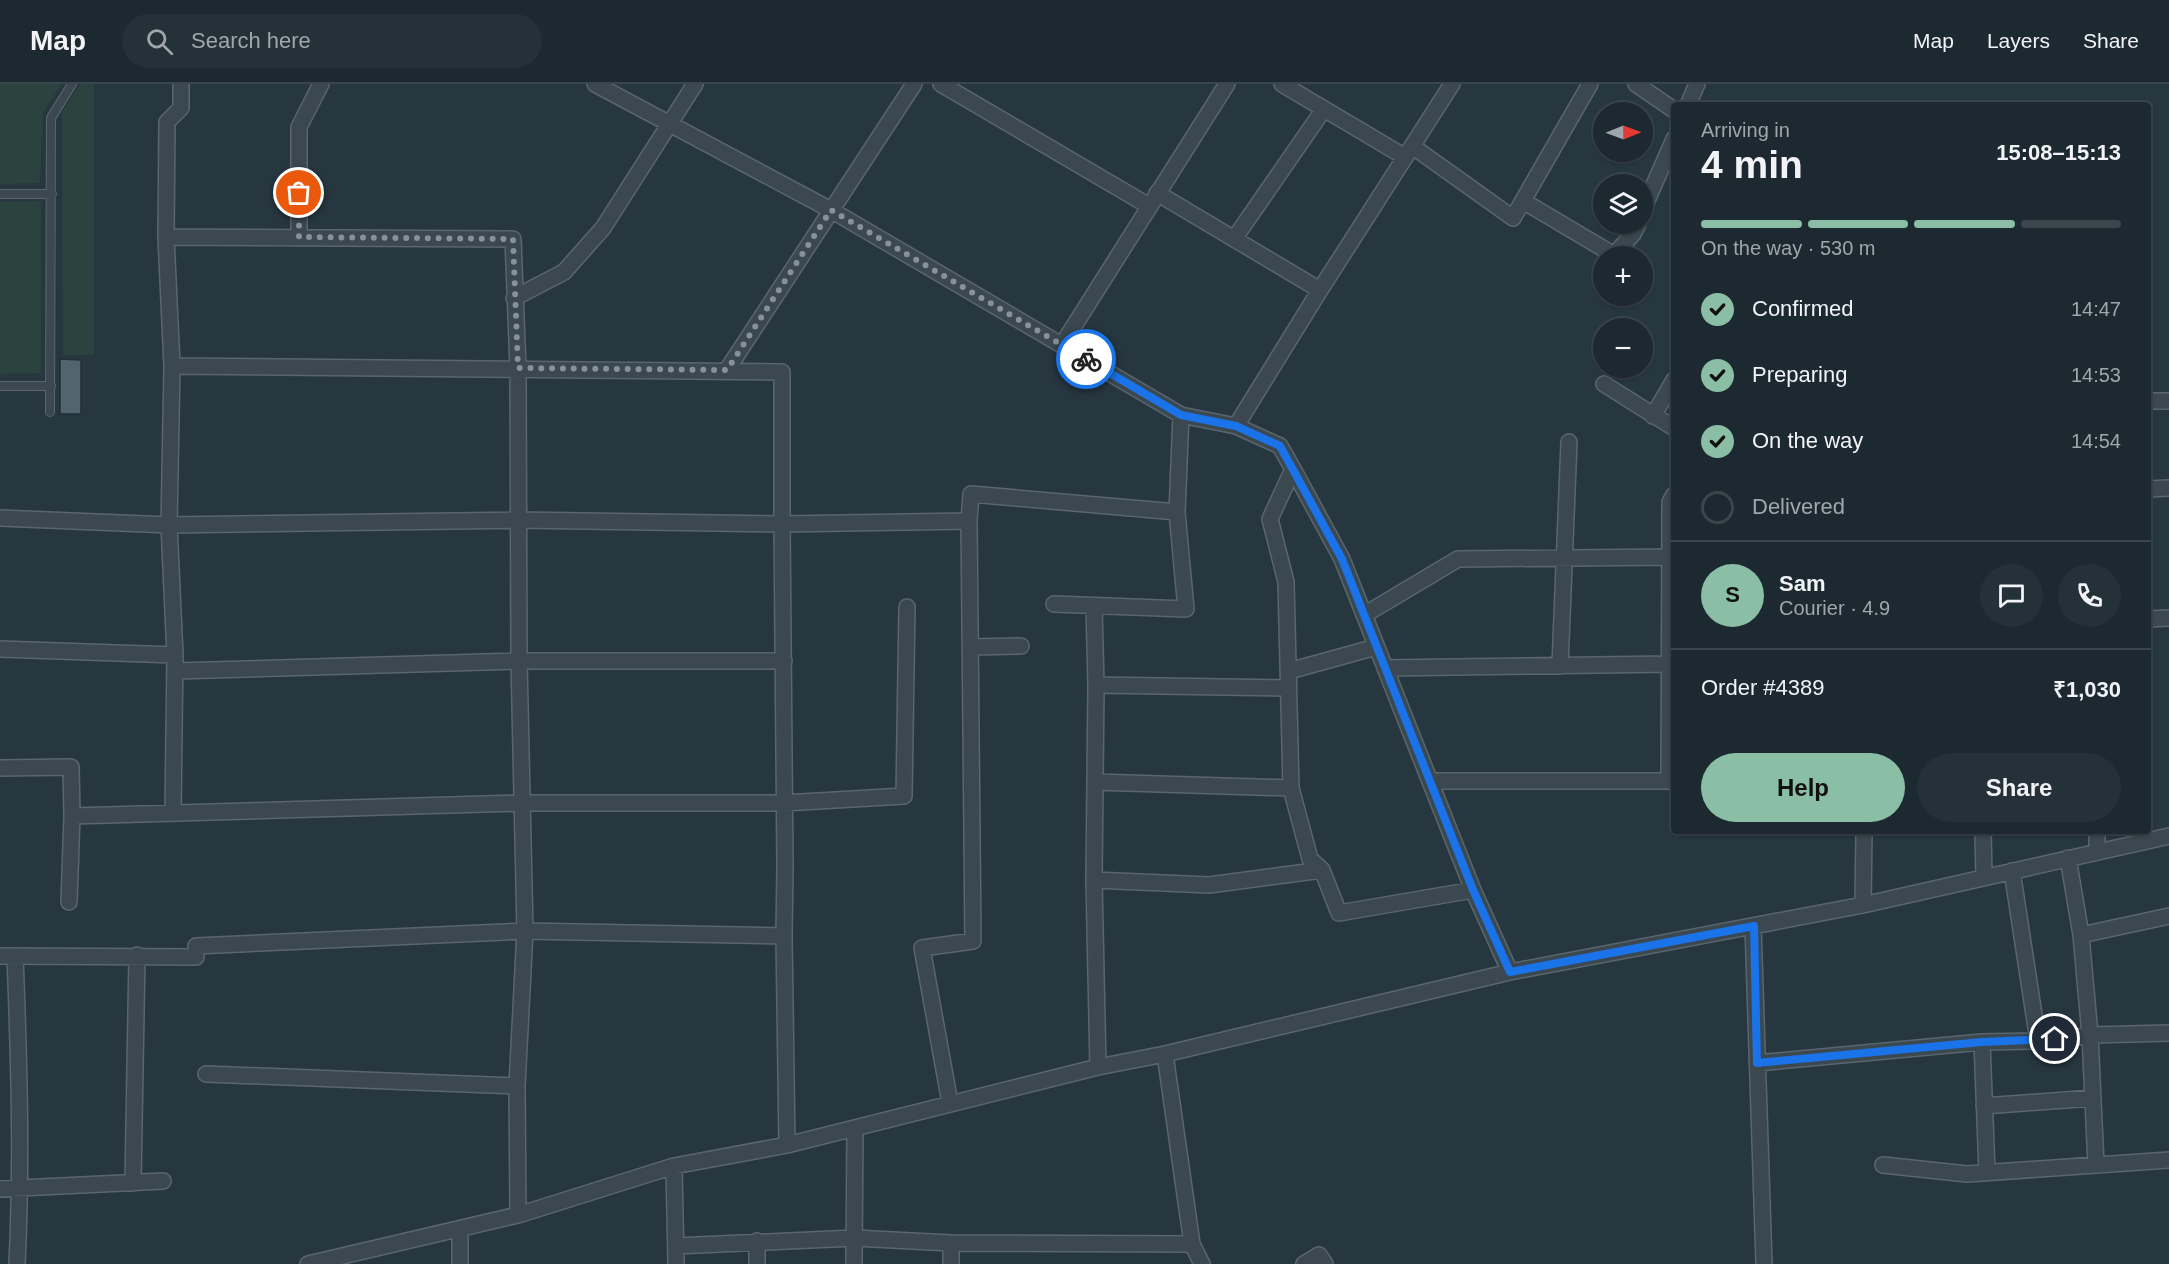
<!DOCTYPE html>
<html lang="en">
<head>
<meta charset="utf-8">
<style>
	:root { --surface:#1d2930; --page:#253138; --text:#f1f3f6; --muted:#a0a6ab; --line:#3b454c; --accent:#8abfa5 }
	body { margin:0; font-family:Helvetica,sans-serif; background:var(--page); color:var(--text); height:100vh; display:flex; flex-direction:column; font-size:22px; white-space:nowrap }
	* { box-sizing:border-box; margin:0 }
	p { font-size:20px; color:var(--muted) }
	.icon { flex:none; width:33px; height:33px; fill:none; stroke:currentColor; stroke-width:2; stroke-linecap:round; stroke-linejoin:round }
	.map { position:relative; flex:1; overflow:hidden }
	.panel { position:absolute; left:1671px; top:18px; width:480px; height:732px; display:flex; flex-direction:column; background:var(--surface); border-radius:6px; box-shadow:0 2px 4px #0004,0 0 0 2px var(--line) }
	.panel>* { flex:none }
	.needle { width:39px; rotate:89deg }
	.controls { position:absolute; left:1593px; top:18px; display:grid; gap:12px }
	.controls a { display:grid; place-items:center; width:60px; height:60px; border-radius:50%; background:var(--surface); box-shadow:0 2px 4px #0004,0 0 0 2px var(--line); font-size:30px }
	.pin { position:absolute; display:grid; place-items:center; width:51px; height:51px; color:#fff; margin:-26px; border:3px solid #fff; border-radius:50%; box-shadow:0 2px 6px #0007 }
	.courier { position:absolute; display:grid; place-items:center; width:60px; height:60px; margin:-30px; border:4px solid #1a73e8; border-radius:50%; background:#fff; color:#222; box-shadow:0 2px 8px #0007 }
	.overview em { font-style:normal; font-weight:700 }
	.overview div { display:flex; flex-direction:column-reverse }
	.overview { display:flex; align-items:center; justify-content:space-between; height:102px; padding:0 30px }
	h1 { font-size:39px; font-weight:700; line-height:45px }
	.bar { display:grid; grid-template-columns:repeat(4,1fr); gap:9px 6px; align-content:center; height:72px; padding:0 30px }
	.bar i { height:8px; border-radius:4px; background:var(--line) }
	.bar .on { background:var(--accent) }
	.bar p { grid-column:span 4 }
	.line { display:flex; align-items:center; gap:15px; padding:0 30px; border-top:2px solid var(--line) }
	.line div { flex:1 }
	.round { display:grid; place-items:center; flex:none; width:63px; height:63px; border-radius:32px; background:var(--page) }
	ol { padding:0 30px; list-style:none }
	li { display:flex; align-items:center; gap:18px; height:66px }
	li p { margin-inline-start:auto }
	li .icon { padding:6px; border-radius:50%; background:var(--accent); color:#111; stroke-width:4 }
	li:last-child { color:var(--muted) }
	li i { width:33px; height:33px; border:3px solid var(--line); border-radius:50% }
	.action { display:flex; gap:12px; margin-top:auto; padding:12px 30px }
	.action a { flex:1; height:69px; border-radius:36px; background:var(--accent); color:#111; font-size:24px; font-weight:700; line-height:69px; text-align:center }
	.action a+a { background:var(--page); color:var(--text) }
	header { display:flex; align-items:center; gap:36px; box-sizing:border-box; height:84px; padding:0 30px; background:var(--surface); border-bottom:2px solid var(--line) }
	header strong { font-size:28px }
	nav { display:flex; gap:33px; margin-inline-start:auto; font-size:21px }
	.search { width:420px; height:54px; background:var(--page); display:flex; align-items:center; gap:15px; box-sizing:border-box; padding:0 21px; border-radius:33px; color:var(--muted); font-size:22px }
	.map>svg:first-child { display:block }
	.green { fill:#2a433f }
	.building { fill:#52646d; stroke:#222f37; stroke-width:1.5 }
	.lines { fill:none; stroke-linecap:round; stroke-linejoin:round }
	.lane-casing { stroke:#59666d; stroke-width:10 }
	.street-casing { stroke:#59666d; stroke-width:18 }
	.lane { stroke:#3b4850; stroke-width:8 }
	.street { stroke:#3b4850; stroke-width:15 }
	.done { stroke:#85929a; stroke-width:6; stroke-dasharray:0 10.8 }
	.route { stroke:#1a73e8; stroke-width:8 }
</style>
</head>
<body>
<header>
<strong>Map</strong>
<div class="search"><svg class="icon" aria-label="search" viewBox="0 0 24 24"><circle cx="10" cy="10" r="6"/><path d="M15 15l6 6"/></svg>Search here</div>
<nav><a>Map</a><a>Layers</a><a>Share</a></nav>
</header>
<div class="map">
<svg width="2169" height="1180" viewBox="0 0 2169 1180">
	<rect width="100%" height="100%" fill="#273740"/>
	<!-- green -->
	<path class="green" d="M0 0H62L43 28 40 99 0 100Z
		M80 0H94V271H63L62 28Z
		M41 117V289L0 290V118Z"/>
	<!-- building -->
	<path class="building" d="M60 275 81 276V330H60Z"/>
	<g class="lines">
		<defs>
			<path id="lane" d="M0 110H52
				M0 302H51
				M50 328 51 34 72 0"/>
			<path id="street" d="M595 0 831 126 1181 331 1236 342 1280 362 1293 385 1342 475 1473 806 1510 888
				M941 0 1149 122
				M1282 0 1405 73
				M1636 0 1674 26
				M1688 21 1697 0
				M1412 62 1513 134 1590 0
				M1157 109 1320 206
				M1523 117 1614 171 1633 150 1638 140
				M1642 128 1674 55
				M166 153 513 155 518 284 519 577 525 847 517 1002 518 1131
				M299 153V43L321 0
				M1234 155 1324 25
				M514 214 564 188 603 144 695 0
				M1062 261 1227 0
				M172 282 782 288V440L785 782 784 852 787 1061
				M727 286 914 0
				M1604 300 1674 344
				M2148 317H2169
				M1653 332 1674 296
				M1236 342 1320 206 1452 0
				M1293 385 1270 435 1286 498 1291 704 1310 775 1322 786 1339 829 1473 806
				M2148 405 2169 404
				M0 434 169 441 519 436 782 440 969 437
				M1054 520 1186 525 1177 428 1181 331
				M1094 522 1096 601 1094 796 1098 983
				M1364 531 1458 475 1670 473
				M2148 535 2169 534
				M970 563 1021 562
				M0 565 175 571
				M1560 582 1569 358
				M1385 584 1669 580
				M175 587 519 577H784
				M1289 587 1376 563
				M1096 601 1288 604
				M0 684 71 683 72 732 69 818
				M1430 697H1674
				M1669 697 1670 418 1674 411
				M1095 698 1291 704
				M173 728 175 571 169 441 172 282 166 153 167 38 181 24V0
				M72 732 522 719H784L904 712 907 523
				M1983 747 1984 793
				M2097 747V768
				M2068 774 2081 851 2090 951 2096 1081
				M2012 787 2038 957
				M1094 796 1209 801 1322 786
				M1863 821 1864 747
				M1753 842 1764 1180
				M2081 851 2169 832
				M0 872 196 873V862L525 847 784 852
				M15 872C19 975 22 1077 17 1180
				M1982 958 1987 1088
				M1165 970 1192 1160 1202 1180
				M1757 979 1982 958 2038 957 2090 951 2169 949
				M206 990 517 1002
				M950 1019 922 864 973 857 969 437 971 410 1177 428
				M1984 1022 2093 1014
				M1883 1081 1967 1090 2169 1076
				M674 1082 676 1180
				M133 1099 137 871
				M0 1105 163 1097
				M757 1157V1180
				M951 1159V1180
				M676 1162 854 1154 951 1159 1192 1160
				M308 1180 518 1131 674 1082 787 1061 1098 983 1165 970 1510 888 1863 821 2169 752
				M460 1180V1145
				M854 1180 855 1044
				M1304 1180 1319 1171 1325 1180"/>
		</defs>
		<!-- lane casing -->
		<use href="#lane" class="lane-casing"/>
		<!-- street casing -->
		<use href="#street" class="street-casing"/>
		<!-- lane -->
		<use href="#lane" class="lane"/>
		<!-- street -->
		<use href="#street" class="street"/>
	</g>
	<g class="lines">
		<!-- done -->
		<path class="done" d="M299 109V153L513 155 518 284 727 286 831 126 1086 275"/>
		<!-- route -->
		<path class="route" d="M1086 275 1181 331 1236 342 1280 362 1342 475 1473 806 1510 888 1754 842 1757 979 1982 958 2055 955"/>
	</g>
</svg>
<div class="controls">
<a><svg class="needle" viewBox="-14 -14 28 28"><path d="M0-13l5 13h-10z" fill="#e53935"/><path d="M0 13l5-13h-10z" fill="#a0a6ab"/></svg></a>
<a><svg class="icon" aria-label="layers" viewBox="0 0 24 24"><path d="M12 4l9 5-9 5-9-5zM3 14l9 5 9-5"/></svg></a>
<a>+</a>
<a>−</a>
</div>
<div class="pin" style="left:299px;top:109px;background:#ea580c"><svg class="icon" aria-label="bag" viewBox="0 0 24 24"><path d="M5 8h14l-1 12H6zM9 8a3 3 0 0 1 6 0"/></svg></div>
<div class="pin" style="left:2055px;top:955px;background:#1f2937"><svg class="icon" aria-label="home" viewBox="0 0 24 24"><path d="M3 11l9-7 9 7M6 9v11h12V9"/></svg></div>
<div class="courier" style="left:1086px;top:275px"><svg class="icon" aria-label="bike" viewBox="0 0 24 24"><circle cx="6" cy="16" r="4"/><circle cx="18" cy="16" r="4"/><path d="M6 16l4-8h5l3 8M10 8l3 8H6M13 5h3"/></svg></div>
<section class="panel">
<div class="overview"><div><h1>4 min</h1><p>Arriving in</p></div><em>15:08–15:13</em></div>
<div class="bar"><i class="on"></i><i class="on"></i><i class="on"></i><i></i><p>On the way · 530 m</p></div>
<ol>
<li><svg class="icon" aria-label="check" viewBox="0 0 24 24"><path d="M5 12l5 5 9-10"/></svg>Confirmed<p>14:47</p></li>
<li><svg class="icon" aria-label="check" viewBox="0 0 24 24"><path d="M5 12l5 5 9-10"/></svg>Preparing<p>14:53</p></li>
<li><svg class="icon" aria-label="check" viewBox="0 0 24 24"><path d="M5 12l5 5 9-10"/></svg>On the way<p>14:54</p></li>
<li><i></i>Delivered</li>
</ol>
<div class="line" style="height:108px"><b class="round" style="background:var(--accent);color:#111">S</b><div><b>Sam</b><p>Courier · 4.9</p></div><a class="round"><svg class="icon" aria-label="chat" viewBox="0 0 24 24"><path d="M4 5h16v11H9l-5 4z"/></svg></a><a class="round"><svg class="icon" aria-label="phone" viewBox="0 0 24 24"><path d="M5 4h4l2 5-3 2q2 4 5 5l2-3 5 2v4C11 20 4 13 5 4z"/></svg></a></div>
<div class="line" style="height:78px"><div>Order #4389</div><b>₹1,030</b></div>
<div class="action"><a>Help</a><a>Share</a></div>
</section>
</div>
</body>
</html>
